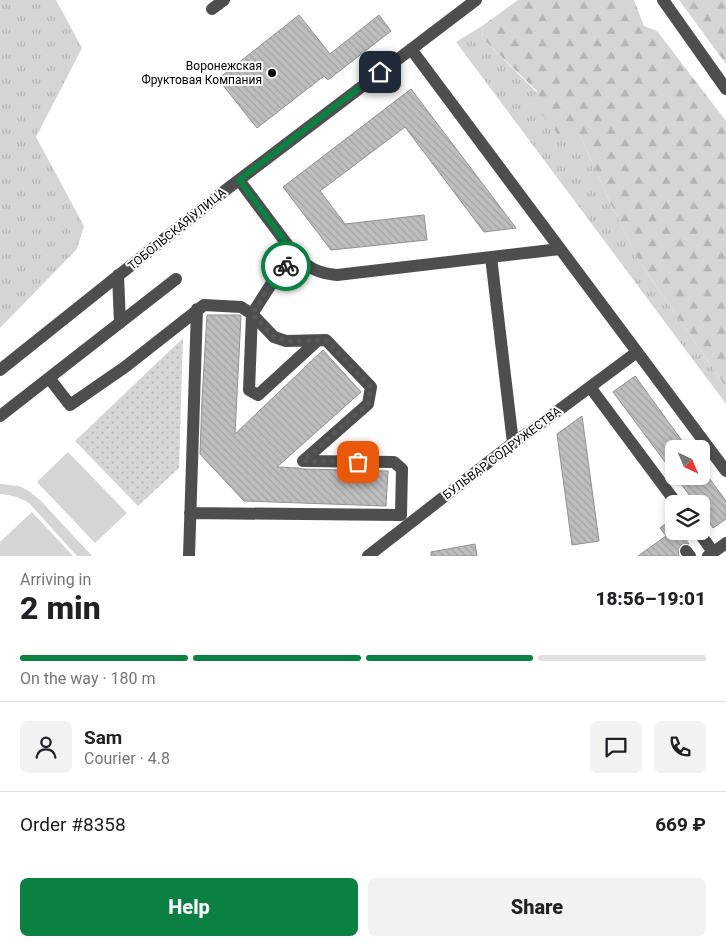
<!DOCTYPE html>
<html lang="en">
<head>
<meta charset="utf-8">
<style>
	:root { --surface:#fff; --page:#f2f2f2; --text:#202124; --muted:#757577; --line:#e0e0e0; --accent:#0b8043 }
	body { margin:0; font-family:Roboto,sans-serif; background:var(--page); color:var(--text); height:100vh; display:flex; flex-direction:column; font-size:19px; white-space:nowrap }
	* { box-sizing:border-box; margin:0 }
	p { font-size:16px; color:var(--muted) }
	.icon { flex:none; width:28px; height:28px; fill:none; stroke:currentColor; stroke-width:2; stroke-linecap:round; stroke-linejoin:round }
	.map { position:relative; height:556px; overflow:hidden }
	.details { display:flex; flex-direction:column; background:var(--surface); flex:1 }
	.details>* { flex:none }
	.needle { width:32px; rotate:136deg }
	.fabs { position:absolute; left:665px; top:440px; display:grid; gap:10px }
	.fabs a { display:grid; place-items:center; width:45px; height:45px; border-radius:8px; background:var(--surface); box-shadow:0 2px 8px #0003; font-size:25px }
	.pin { position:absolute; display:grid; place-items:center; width:42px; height:42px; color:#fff; margin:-21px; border-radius:10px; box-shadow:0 2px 8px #0006 }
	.courier { position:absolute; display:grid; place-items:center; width:50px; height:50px; margin:-25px; border:4px solid #0b8043; border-radius:50%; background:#fff; color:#222; box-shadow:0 1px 6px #0007 }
	.overview em { font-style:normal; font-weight:800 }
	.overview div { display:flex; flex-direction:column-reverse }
	.overview { display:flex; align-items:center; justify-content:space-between; height:85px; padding:0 20px }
	h1 { font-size:32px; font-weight:800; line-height:38px }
	.bar { display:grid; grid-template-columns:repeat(4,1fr); gap:8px 5px; align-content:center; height:60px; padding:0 20px }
	.bar i { height:6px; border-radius:4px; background:var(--line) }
	.bar .current { background:var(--accent) }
	.bar p { grid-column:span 4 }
	.line { display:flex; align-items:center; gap:12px; padding:0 20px; border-top:1px solid var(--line) }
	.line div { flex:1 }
	.round { display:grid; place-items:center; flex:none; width:52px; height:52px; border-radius:8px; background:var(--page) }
	.button { display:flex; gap:10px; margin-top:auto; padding:10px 20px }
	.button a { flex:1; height:58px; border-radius:8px; background:var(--accent); color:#fff; font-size:20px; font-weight:800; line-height:58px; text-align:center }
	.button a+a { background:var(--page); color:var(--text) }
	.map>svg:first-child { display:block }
	.grass { fill:url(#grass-tufts) }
	.forest { fill:url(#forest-firs) }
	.park { fill:url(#park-dots) }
	.pitch { fill:#d5d5d5 }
	.building { fill:url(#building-back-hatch); stroke:#929292 }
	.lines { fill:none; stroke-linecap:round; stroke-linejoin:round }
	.minor { stroke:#4e4e4e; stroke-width:12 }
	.done { stroke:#595959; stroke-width:5; stroke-dasharray:0 9 }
	.route { stroke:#0b8043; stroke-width:6 }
	.poi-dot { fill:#000; stroke:#fff; stroke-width:2 }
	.labels { text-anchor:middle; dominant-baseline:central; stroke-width:4; stroke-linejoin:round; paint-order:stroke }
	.poi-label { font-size:12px; fill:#000; stroke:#fff; text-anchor:end }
	.street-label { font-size:12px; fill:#000; stroke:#fff }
</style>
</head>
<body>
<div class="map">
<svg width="726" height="556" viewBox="0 0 726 556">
	<defs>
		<pattern id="grass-tufts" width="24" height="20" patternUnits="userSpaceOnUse" patternTransform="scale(1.25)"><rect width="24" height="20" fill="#d5d5d5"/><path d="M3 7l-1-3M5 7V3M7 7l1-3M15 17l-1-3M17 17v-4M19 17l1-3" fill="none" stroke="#b5b5b5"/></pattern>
		<pattern id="forest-firs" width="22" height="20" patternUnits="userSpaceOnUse" patternTransform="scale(1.25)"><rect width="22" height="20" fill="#d5d5d5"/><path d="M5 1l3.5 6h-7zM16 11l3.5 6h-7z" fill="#b5b5b5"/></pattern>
		<pattern id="park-dots" width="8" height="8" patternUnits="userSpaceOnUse" patternTransform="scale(1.25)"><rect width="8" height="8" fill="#d5d5d5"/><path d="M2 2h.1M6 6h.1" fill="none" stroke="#b5b5b5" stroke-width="1.8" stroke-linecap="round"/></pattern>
		<pattern id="building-back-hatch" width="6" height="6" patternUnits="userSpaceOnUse" patternTransform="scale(1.25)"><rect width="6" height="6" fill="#bebebe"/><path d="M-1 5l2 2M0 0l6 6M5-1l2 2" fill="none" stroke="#a2a2a2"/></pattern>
	</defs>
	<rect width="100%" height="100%" fill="#fff"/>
	<!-- grass -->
	<path class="grass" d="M0 0H56L82 48 36 137 84 226 77 249 0 328Z
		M482 26 483 39 580 135 607 196 639 261 726 387V404L456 42Z"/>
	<!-- forest -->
	<path class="forest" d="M518 0H634L644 26 657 31 726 121V387L639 261 607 196 580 135 560 137 531 101 537 91 483 39 482 26Z
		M679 0H726V64Z"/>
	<!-- park -->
	<path class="park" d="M183 338 179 468 138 506 75 441Z"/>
	<!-- pitch -->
	<path class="pitch" d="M68 452 127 513 95 543 37 482Z
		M0 484 19 486 29 491 41 501 92 556H77L29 503C20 497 11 495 0 494Z
		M32 512 73 556H0V542Z"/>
	<!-- building -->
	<path class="building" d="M299 15 330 54 379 15 391 31 328 80 324 76 257 128 218 79Z
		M411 89 516 228 484 232 405 127 320 191 345 224 424 215 427 240 331 250 283 187Z
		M207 315H239L241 316 235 434 323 350 361 392 277 467 299 468 303 469 388 471 386 506 244 501 200 454 202 399Z
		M635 376 688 449H674V474L613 392Z
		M582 416 599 541 572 545 557 434Z
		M701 467 726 501V519L713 528 701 512V504H696L675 476H701Z
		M674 517V531H680L689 544 684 543 681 545 678 549 679 556H638L666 536 660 528Z
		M475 544 477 556H431V552Z"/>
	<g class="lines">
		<!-- minor -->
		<path class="minor" d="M663 0 726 89
			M212 9 224 0
			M411 49 726 471
			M239 180 296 256C310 269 318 273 337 275L560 249
			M296 256 277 275 252 314 249 390 258 395 317 341
			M491 257 513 443
			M118 275 120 323
			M0 370 223 192 476 0
			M49 378 70 405 125 367 204 305 241 307 252 314 274 337 286 341 326 340 371 387 368 404 303 461 394 462 402 469 401 515 190 513
			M590 387 677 504
			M0 416 176 279
			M698 531 713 552
			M686 551 690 556
			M189 556 197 309
			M368 556 513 443 532 430 637 352
			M708 556 726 543"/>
	</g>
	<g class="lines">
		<!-- done -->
		<path class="done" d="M286 266 277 275 252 314 274 337 286 341 326 340 371 387 368 404 303 461 358 462"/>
		<!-- route -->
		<path class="route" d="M286 266 296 256 239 180 380 72"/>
	</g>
	<!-- markers -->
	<circle class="poi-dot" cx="272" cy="73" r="5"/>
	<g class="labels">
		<!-- poi labels -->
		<g class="poi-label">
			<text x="262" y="66">Воронежская<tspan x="262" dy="14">Фруктовая Компания</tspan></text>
		</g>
		<!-- street labels -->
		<g class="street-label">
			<text transform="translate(177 229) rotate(-39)">ТОБОЛЬСКАЯ УЛИЦА</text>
			<text transform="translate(502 453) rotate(-37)">БУЛЬВАР СОДРУЖЕСТВА</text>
		</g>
	</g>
</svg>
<div class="fabs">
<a><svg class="needle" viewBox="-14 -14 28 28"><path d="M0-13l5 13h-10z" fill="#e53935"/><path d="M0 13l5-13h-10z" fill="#757577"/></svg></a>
<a><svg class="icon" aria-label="layers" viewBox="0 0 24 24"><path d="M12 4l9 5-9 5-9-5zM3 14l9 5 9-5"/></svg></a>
</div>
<div class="pin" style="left:358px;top:462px;background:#ea580c"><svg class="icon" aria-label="bag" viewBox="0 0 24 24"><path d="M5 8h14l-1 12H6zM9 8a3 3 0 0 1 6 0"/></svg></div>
<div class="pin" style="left:380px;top:72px;background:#1f2937"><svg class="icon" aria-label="home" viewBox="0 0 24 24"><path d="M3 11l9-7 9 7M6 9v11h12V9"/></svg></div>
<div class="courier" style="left:286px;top:266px"><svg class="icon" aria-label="bike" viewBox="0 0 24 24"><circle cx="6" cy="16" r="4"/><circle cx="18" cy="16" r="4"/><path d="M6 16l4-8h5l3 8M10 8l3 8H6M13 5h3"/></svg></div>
</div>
<section class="details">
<div class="overview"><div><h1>2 min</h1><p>Arriving in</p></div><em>18:56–19:01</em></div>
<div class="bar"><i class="current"></i><i class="current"></i><i class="current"></i><i></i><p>On the way · 180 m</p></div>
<div class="line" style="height:90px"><a class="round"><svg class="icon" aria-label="person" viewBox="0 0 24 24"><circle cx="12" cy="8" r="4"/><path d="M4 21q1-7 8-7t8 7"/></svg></a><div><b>Sam</b><p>Courier · 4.8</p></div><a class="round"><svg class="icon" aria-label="chat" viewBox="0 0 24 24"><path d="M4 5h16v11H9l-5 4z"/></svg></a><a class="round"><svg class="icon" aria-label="phone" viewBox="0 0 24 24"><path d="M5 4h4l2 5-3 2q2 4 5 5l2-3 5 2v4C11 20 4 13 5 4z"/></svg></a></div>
<div class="line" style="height:65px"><div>Order #8358</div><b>669 ₽</b></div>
<div class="button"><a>Help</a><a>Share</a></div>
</section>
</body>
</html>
